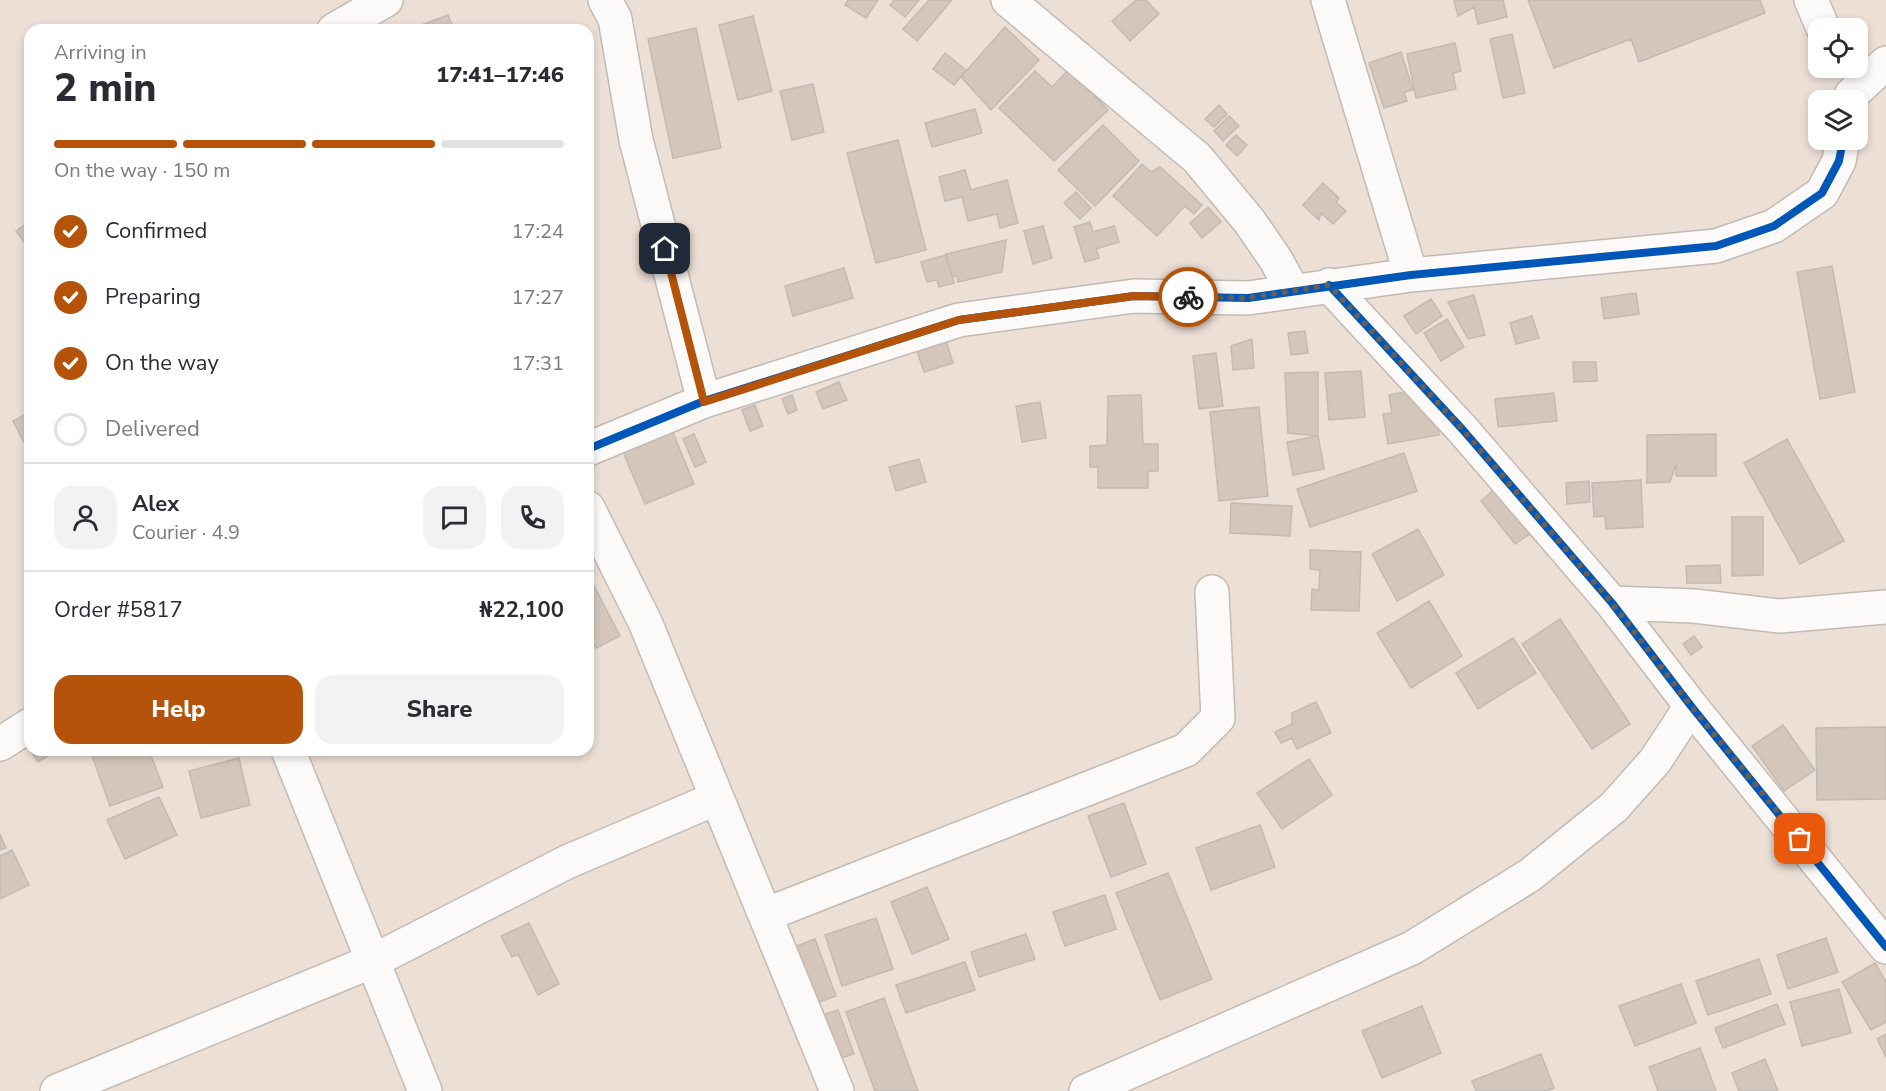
<!DOCTYPE html>
<html lang="en">
<head>
<meta charset="utf-8">
<style>
	:root { --surface:#fff; --page:#f2f2f3; --text:#2b2b33; --muted:#7c7c81; --line:#e1e1e2; --accent:#b45309 }
	body { margin:0; font-family:"Nunito Sans",sans-serif; background:var(--page); color:var(--text); height:100vh; display:flex; flex-direction:column; font-size:22px; white-space:nowrap }
	* { box-sizing:border-box; margin:0 }
	p { font-size:20px; color:var(--muted) }
	.icon { flex:none; width:33px; height:33px; fill:none; stroke:currentColor; stroke-width:2; stroke-linecap:round; stroke-linejoin:round }
	.map { position:relative; flex:1; overflow:hidden }
	.drawer { position:absolute; left:24px; top:24px; width:570px; height:732px; display:flex; flex-direction:column; background:var(--surface); border-radius:18px; box-shadow:0 3px 9px #0003 }
	.drawer>* { flex:none }
	.fabs { position:absolute; left:1808px; top:18px; display:grid; gap:12px }
	.fabs a { display:grid; place-items:center; width:60px; height:60px; border-radius:12px; background:var(--surface); box-shadow:0 3px 9px #0003; font-size:30px }
	.pin { position:absolute; display:grid; place-items:center; width:51px; height:51px; color:#fff; margin:-26px; border-radius:12px; box-shadow:0 3px 9px #0006 }
	.courier { position:absolute; display:grid; place-items:center; width:60px; height:60px; margin:-30px; border:4px solid #b45309; border-radius:50%; background:#fff; color:#222; box-shadow:0 2px 8px #0007 }
	.summary em { font-style:normal; font-weight:800 }
	.summary div { display:flex; flex-direction:column-reverse }
	.summary { display:flex; align-items:center; justify-content:space-between; height:102px; padding:0 30px }
	h1 { font-size:39px; font-weight:800; line-height:45px }
	.bar { display:grid; grid-template-columns:repeat(4,1fr); gap:9px 6px; align-content:center; height:72px; padding:0 30px }
	.bar i { height:8px; border-radius:4px; background:var(--line) }
	.bar .on { background:var(--accent) }
	.bar p { grid-column:span 4 }
	.line { display:flex; align-items:center; gap:15px; padding:0 30px; border-top:2px solid var(--line) }
	.line div { flex:1 }
	.round { display:grid; place-items:center; flex:none; width:63px; height:63px; border-radius:18px; background:var(--page) }
	ol { padding:0 30px; list-style:none }
	li { display:flex; align-items:center; gap:18px; height:66px }
	li p { margin-inline-start:auto }
	li .icon { padding:6px; border-radius:50%; background:var(--accent); color:#fff; stroke-width:4 }
	li:last-child { color:var(--muted) }
	li i { width:33px; height:33px; border:3px solid var(--line); border-radius:50% }
	.button { display:flex; gap:12px; margin-top:auto; padding:12px 30px }
	.button a { flex:1; height:69px; border-radius:18px; background:var(--accent); color:#fff; font-size:24px; font-weight:800; line-height:69px; text-align:center }
	.button a+a { background:var(--page); color:var(--text) }
	.map>svg:first-child { display:block }
	.building { fill:#d5c6bc; stroke:#c3bab3; stroke-width:1.5 }
	.lines { fill:none; stroke-linecap:round; stroke-linejoin:round }
	.minor-casing { stroke:#c3bab3; stroke-width:36 }
	.minor { stroke:#fcfaf9; stroke-width:33 }
	.cycleway-casing { stroke:#fff; stroke-width:11 }
	.cycleway { stroke:#0057b8; stroke-width:8 }
	.done { stroke:#675e57; stroke-width:6; stroke-dasharray:0 10.8 }
	.route { stroke:#b45309; stroke-width:8 }
</style>
</head>
<body>
<div class="map">
<svg width="1886" height="1091" viewBox="0 0 1886 1091">
	<rect width="100%" height="100%" fill="#ecdfd6"/>
	<!-- building -->
	<path class="building" d="M848 0H878L866 18 845 5Z
		M894 0H919L905 17 890 5Z
		M929 0H952L917 41 903 29Z
		M1136 0H1146L1159 14 1130 41 1112 21Z
		M1454 0H1503L1507 17 1478 24 1474 7 1458 16Z
		M1528 0H1760L1765 13 1639 62 1631 39 1554 68Z
		M448 15 454 30H408Z
		M753 16 772 91 738 100 719 25Z
		M1005 27 1039 60 991 110 961 77Z
		M696 28 721 148 673 158 648 39Z
		M1512 34 1525 93 1503 98 1490 39Z
		M1455 43 1461 71 1453 73 1456 89 1416 98 1407 54Z
		M1401 52 1413 90 1404 92 1407 101 1384 108 1369 63Z
		M945 53 966 70 954 85 933 69Z
		M1069 69 1108 110 1054 161 999 108 1035 71 1052 87Z
		M813 84 824 132 792 140 780 91Z
		M1219 105 1227 114 1214 127 1205 119Z
		M975 109 982 133 932 147 925 123Z
		M1229 116 1239 126 1223 141 1214 131Z
		M1103 125 1139 161 1095 206 1058 170Z
		M1236 135 1247 145 1237 156 1226 145Z
		M898 140 926 250 876 263 847 153Z
		M1142 164 1151 172 1160 167 1202 205 1194 214 1185 206 1157 236 1113 196Z
		M965 170 971 190 1007 180 1018 223 1000 228 997 214 968 221 962 197 945 201 939 177Z
		M1323 183 1339 198 1336 202 1346 211 1333 224 1321 213 1319 220 1303 205Z
		M1076 192 1091 208 1080 219 1064 203Z
		M1208 207 1221 222 1202 238 1190 223Z
		M30 221V250L16 231Z
		M1090 222 1093 232 1114 226 1119 242 1096 249 1099 258 1085 262 1074 227Z
		M1043 226 1052 258 1033 264 1024 231Z
		M1006 240 1002 272 958 282 957 276 952 277 946 254Z
		M946 255 954 283 939 287 937 280 927 282 921 262Z
		M1832 266 1855 392 1820 399 1797 272Z
		M844 268 853 298 793 316 785 286Z
		M1636 293 1639 314 1604 319 1601 298Z
		M1474 295 1485 335 1468 339 1448 302Z
		M1431 299 1442 316 1416 334 1404 316Z
		M1532 316 1539 338 1516 344 1510 323Z
		M1447 319 1464 347 1441 361 1424 333Z
		M1305 331 1308 353 1291 355 1288 333Z
		M1252 339 1254 368 1233 370 1231 346Z
		M946 341 953 363 924 372 917 351Z
		M1216 353 1223 406 1199 409 1193 356Z
		M1573 362H1596L1597 381 1574 382Z
		M1361 371 1365 417 1329 420 1325 373Z
		M1318 372V436L1288 433 1285 373Z
		M839 382 847 400 823 409 816 392Z
		M1414 390 1433 400 1439 435 1388 444 1383 414 1392 413 1389 395Z
		M1554 393 1557 421 1498 427 1495 399Z
		M792 395 797 410 788 414 782 399Z
		M1141 395 1143 444H1158V471H1148V488H1098V467H1090V446L1107 445 1108 396Z
		M1040 402 1046 438 1022 442 1016 406Z
		M755 405 763 426 750 431 742 410Z
		M1259 407 1268 496 1219 501 1210 412Z
		M30 412V454L13 421Z
		M672 430 694 484 645 504 623 452Z
		M694 434 706 462 695 467 683 439Z
		M1716 434V476H1676V464L1670 482 1647 483V435Z
		M1318 436 1324 469 1293 475 1287 442Z
		M1787 439 1844 541 1800 564 1744 463Z
		M1404 453 1417 491 1310 527 1297 489Z
		M919 459 926 482 896 491 889 467Z
		M1641 480 1643 527 1606 529 1605 516 1594 517 1592 483Z
		M1589 481 1590 502 1567 504 1566 483Z
		M1499 485 1534 531 1515 544 1481 501Z
		M1231 503 1292 506 1290 536 1230 533Z
		M1732 517H1763V575L1732 576Z
		M1418 529 1444 575 1397 601 1372 554Z
		M1310 550 1361 552 1359 611 1311 610 1312 589 1319 590 1320 570 1310 569Z
		M1720 565 1721 583H1687L1686 566Z
		M588 574 620 636 596 648 588 632Z
		M1429 601 1462 656 1411 688 1377 633Z
		M1560 619 1630 724 1592 749 1522 644Z
		M1694 636 1702 647 1691 655 1683 644Z
		M1513 638 1536 673 1478 709 1456 673Z
		M1316 702 1331 733 1297 749 1292 738 1281 743 1275 732 1292 724V713Z
		M1783 725 1815 770 1784 791 1752 746Z
		M1886 727V799L1817 800 1816 728Z
		M30 750H57L38 762Z
		M90 750H149L163 787 110 806Z
		M239 758 250 805 201 818 189 771Z
		M1309 759 1332 795 1282 829 1257 793Z
		M159 797 177 835 125 859 107 820Z
		M1124 803 1146 864 1111 877 1088 816Z
		M1260 825 1275 867 1211 890 1196 848Z
		M0 834 6 848 0 850Z
		M12 850 29 885 0 899V856Z
		M1168 873 1212 979 1160 1000 1116 893Z
		M927 887 949 939 912 954 891 902Z
		M1105 895 1116 929 1065 946 1053 912Z
		M876 918 893 969 842 986 825 935Z
		M529 923 559 984 538 995 518 954 512 957 501 936Z
		M1026 934 1035 959 979 977 971 952Z
		M1826 938 1838 972 1788 989 1777 955Z
		M815 939 836 996 813 1004 792 948Z
		M1759 959 1771 994 1708 1015 1696 981Z
		M965 962 975 990 906 1013 896 985Z
		M1875 963 1886 982V1022L1871 1030 1842 982Z
		M1681 984 1696 1023 1635 1046 1619 1006Z
		M1839 989 1851 1033 1802 1046 1790 1002Z
		M884 998 918 1091H875L846 1012Z
		M1777 1004 1785 1024 1723 1048 1715 1028Z
		M1422 1006 1441 1053 1382 1078 1362 1031Z
		M838 1010 854 1054 835 1060 820 1016Z
		M1886 1034V1057L1877 1039Z
		M1700 1048 1716 1091H1658L1649 1067Z
		M1541 1054 1554 1088 1547 1091H1476L1472 1081Z
		M1765 1059 1778 1091H1739L1732 1073Z"/>
	<g class="lines">
		<defs>
			<path id="minor" d="M605 0 615 19 636 140 704 401
				M1008 0 1197 158 1250 222 1276 260 1293 291
				M1328 0 1411 275
				M1811 0 1823 28
				M334 30 386 0
				M1851 95 1886 63
				M1329 285 1463 430 1612 603 1691 706 1886 947
				M588 449 704 401 959 320 1134 296 1248 298 1411 275 1716 246 1774 226 1822 193 1839 161 1843 140
				M588 508 645 622 837 1091
				M1612 603 1694 606 1780 616 1886 607
				M0 744 30 725
				M288 750 425 1091
				M765 915 1186 750 1218 718 1212 592
				M57 1091 373 961 567 862 717 798
				M1086 1091 1412 948 1530 875 1614 807 1655 761 1691 706"/>
		</defs>
		<!-- minor casing -->
		<use href="#minor" class="minor-casing"/>
		<!-- minor -->
		<use href="#minor" class="minor"/>
		<defs>
			<path id="cycleway" d="M1329 285 1463 430 1612 603 1691 706 1886 947
				M588 449 704 401 959 320 1134 296 1248 298 1411 275 1716 246 1774 226 1822 193 1839 161 1843 140"/>
		</defs>
		<!-- cycleway casing -->
		<use href="#cycleway" class="cycleway-casing"/>
		<!-- cycleway -->
		<use href="#cycleway" class="cycleway"/>
	</g>
	<g class="lines">
		<!-- done -->
		<path class="done" d="M1188 297 1248 298 1329 285 1463 430 1612 603 1691 706 1800 839"/>
		<!-- route -->
		<path class="route" d="M665 249 704 402 959 320 1134 296 1188 297"/>
	</g>
</svg>
<div class="fabs">
<a><svg class="icon" aria-label="locate" viewBox="0 0 24 24"><circle cx="12" cy="12" r="6"/><path d="M12 2v4M12 18v4M2 12h4M18 12h4"/></svg></a>
<a><svg class="icon" aria-label="layers" viewBox="0 0 24 24"><path d="M12 4l9 5-9 5-9-5zM3 14l9 5 9-5"/></svg></a>
</div>
<div class="pin" style="left:1800px;top:839px;background:#ea580c"><svg class="icon" aria-label="bag" viewBox="0 0 24 24"><path d="M5 8h14l-1 12H6zM9 8a3 3 0 0 1 6 0"/></svg></div>
<div class="pin" style="left:665px;top:249px;background:#1f2937"><svg class="icon" aria-label="home" viewBox="0 0 24 24"><path d="M3 11l9-7 9 7M6 9v11h12V9"/></svg></div>
<div class="courier" style="left:1188px;top:297px"><svg class="icon" aria-label="bike" viewBox="0 0 24 24"><circle cx="6" cy="16" r="4"/><circle cx="18" cy="16" r="4"/><path d="M6 16l4-8h5l3 8M10 8l3 8H6M13 5h3"/></svg></div>
<section class="drawer">
<div class="summary"><div><h1>2 min</h1><p>Arriving in</p></div><em>17:41–17:46</em></div>
<div class="bar"><i class="on"></i><i class="on"></i><i class="on"></i><i></i><p>On the way · 150 m</p></div>
<ol>
<li><svg class="icon" aria-label="check" viewBox="0 0 24 24"><path d="M5 12l5 5 9-10"/></svg>Confirmed<p>17:24</p></li>
<li><svg class="icon" aria-label="check" viewBox="0 0 24 24"><path d="M5 12l5 5 9-10"/></svg>Preparing<p>17:27</p></li>
<li><svg class="icon" aria-label="check" viewBox="0 0 24 24"><path d="M5 12l5 5 9-10"/></svg>On the way<p>17:31</p></li>
<li><i></i>Delivered</li>
</ol>
<div class="line" style="height:108px"><a class="round"><svg class="icon" aria-label="person" viewBox="0 0 24 24"><circle cx="12" cy="8" r="4"/><path d="M4 21q1-7 8-7t8 7"/></svg></a><div><b>Alex</b><p>Courier · 4.9</p></div><a class="round"><svg class="icon" aria-label="chat" viewBox="0 0 24 24"><path d="M4 5h16v11H9l-5 4z"/></svg></a><a class="round"><svg class="icon" aria-label="phone" viewBox="0 0 24 24"><path d="M5 4h4l2 5-3 2q2 4 5 5l2-3 5 2v4C11 20 4 13 5 4z"/></svg></a></div>
<div class="line" style="height:78px"><div>Order #5817</div><b>₦22,100</b></div>
<div class="button"><a>Help</a><a>Share</a></div>
</section>
</div>
</body>
</html>
